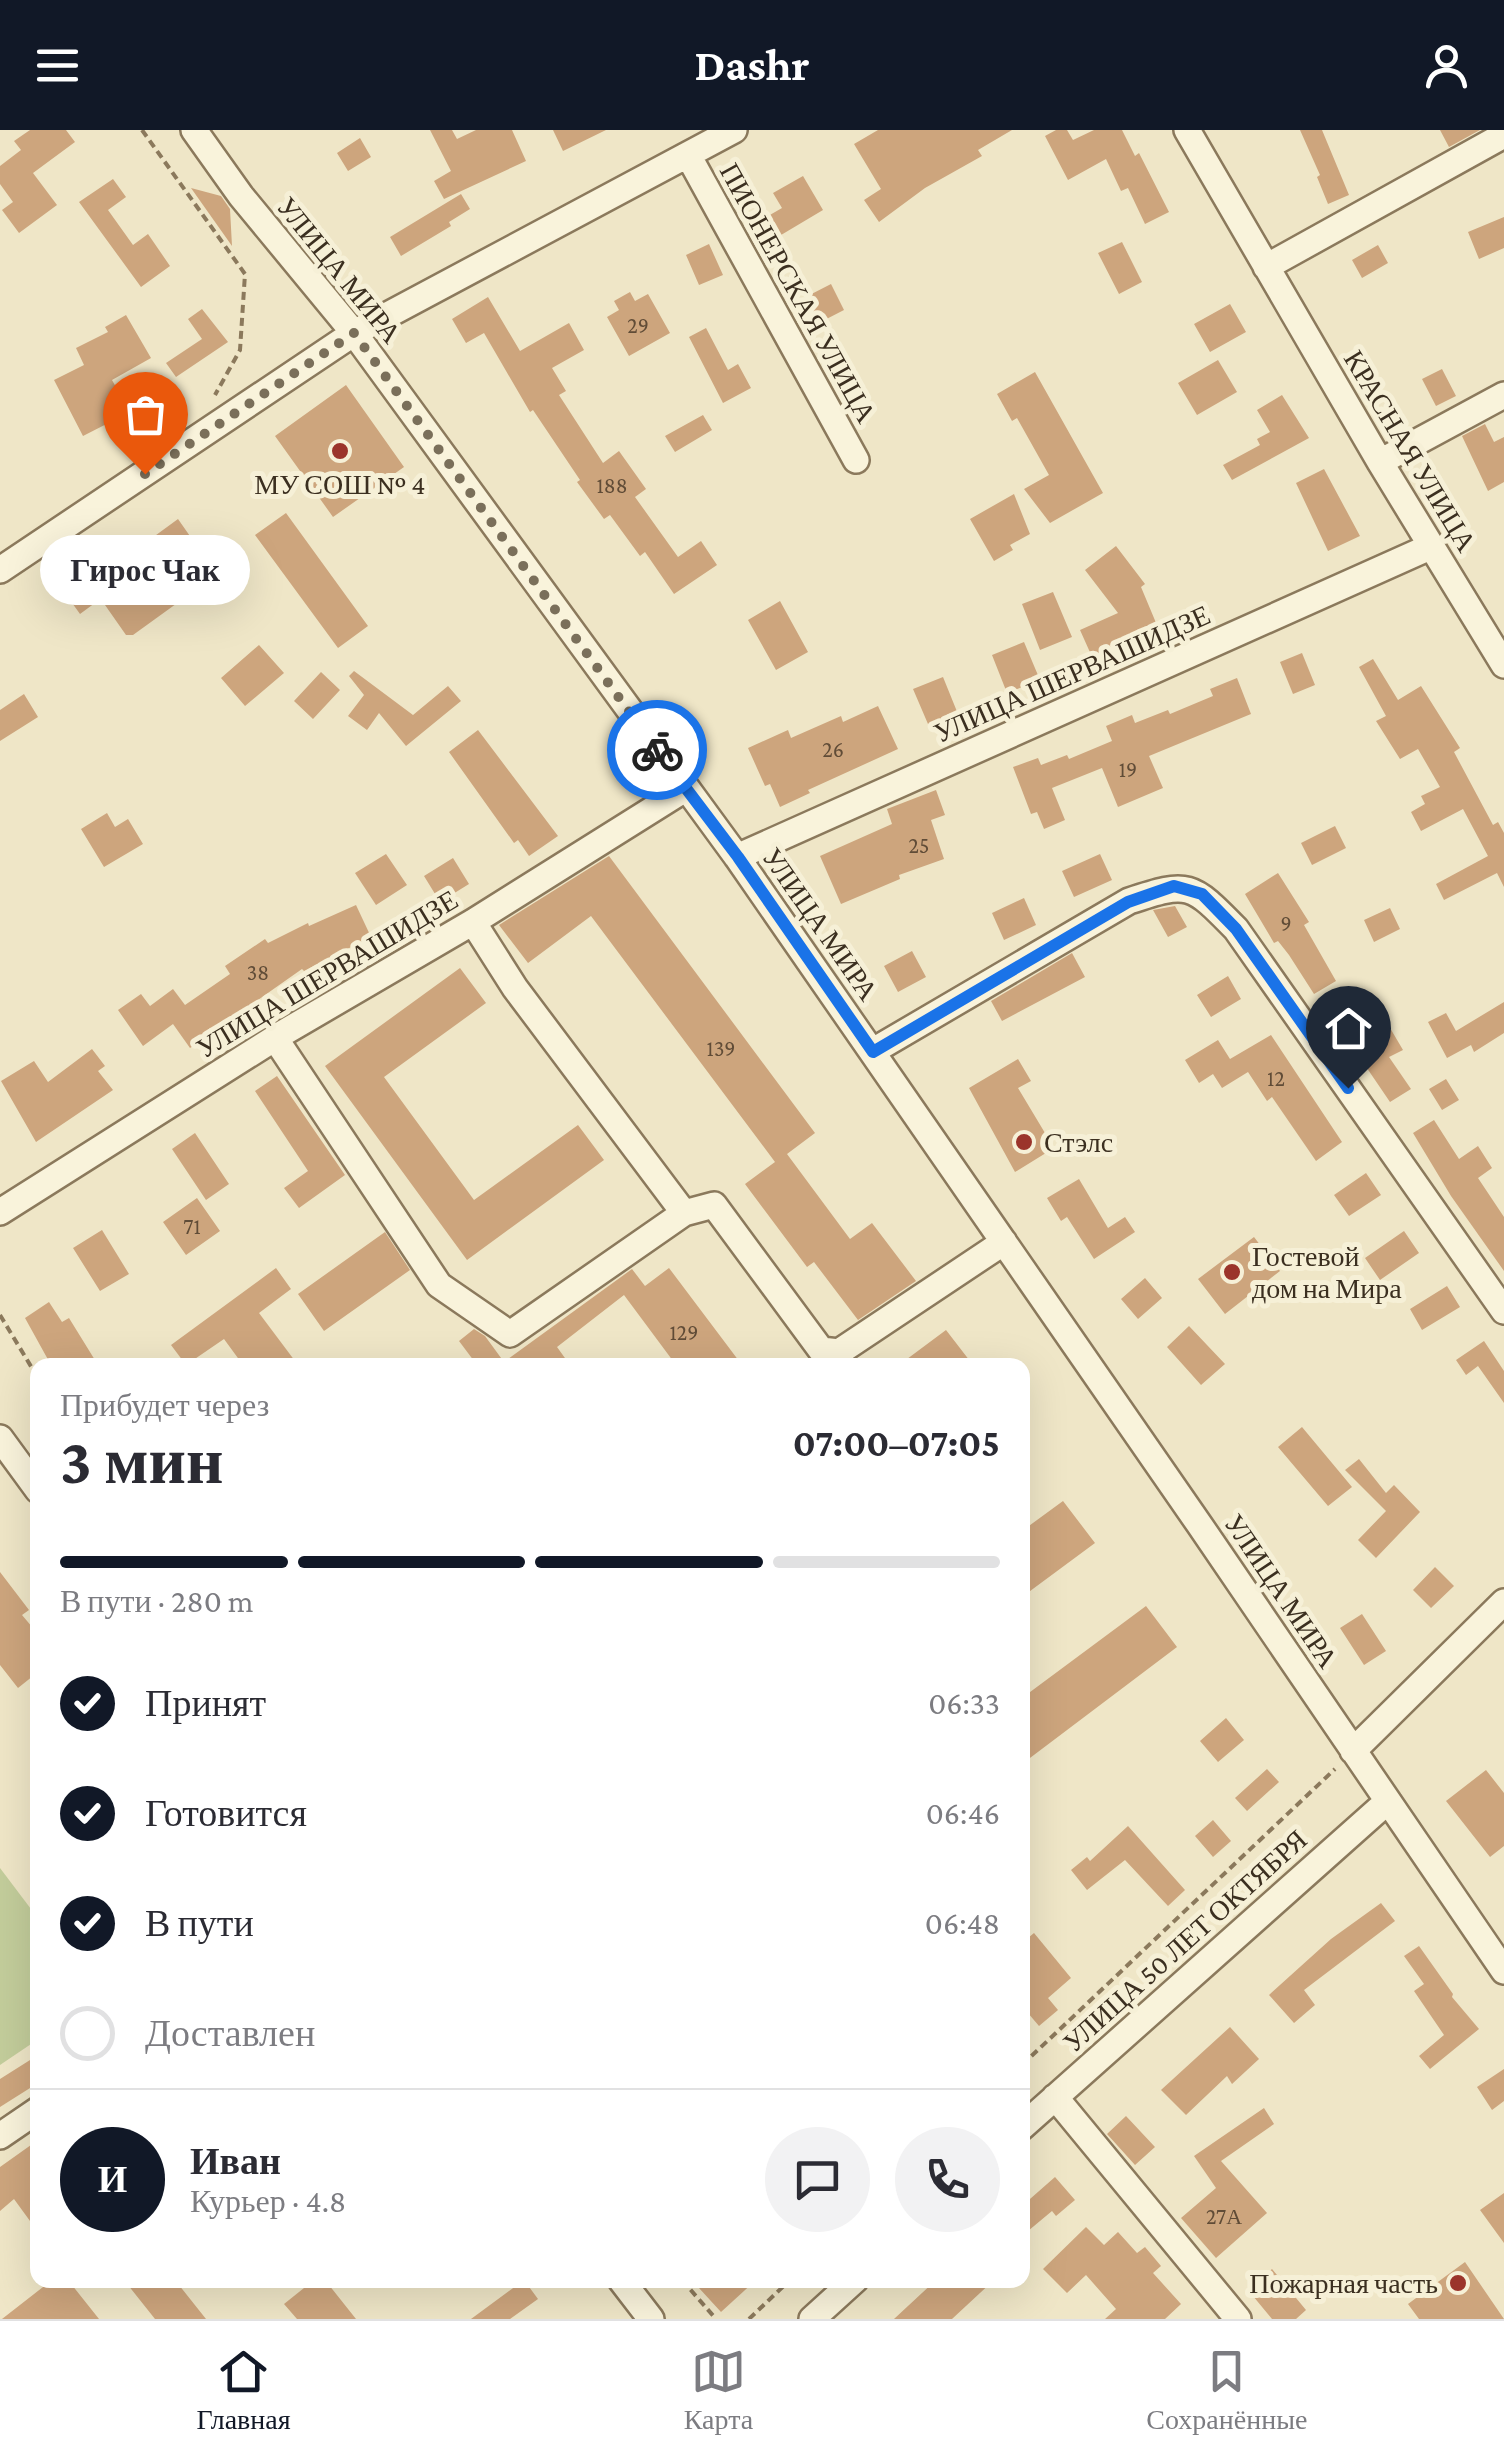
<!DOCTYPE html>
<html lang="ru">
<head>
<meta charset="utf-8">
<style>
	:root { --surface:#fff; --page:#f2f2f3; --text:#2b2b33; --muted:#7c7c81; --line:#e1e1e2; --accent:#111827 }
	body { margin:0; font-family:"Crimson Pro",serif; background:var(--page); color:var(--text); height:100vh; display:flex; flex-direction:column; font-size:38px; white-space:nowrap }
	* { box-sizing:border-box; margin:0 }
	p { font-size:32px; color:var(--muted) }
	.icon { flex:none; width:55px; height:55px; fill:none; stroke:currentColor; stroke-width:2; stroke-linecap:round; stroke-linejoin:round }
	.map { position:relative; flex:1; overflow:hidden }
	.side { position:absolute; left:30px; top:1228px; width:1000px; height:930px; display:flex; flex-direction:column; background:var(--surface); border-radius:20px; box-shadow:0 10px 40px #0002 }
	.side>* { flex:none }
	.pin { position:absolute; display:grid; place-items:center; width:85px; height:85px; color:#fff; margin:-102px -42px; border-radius:50% 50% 50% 0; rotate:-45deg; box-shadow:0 0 10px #0007 }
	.pin .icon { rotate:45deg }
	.courier { position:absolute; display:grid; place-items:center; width:100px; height:100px; margin:-50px; border:8px solid #1a73e8; border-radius:50%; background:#fff; color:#222; box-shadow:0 2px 12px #0007 }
	.bubble { position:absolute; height:70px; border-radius:35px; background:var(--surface); box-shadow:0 10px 40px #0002; font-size:32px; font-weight:700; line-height:70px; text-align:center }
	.head em { font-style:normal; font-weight:700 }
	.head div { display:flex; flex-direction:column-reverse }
	.head { display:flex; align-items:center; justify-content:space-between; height:170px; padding:0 30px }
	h1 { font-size:65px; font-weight:700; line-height:75px }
	.bar { display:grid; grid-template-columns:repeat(4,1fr); gap:15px 10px; align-content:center; height:120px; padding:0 30px }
	.bar i { height:12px; border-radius:8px; background:var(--line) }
	.bar .current { background:var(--accent) }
	.bar p { grid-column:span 4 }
	.line { display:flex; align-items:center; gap:25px; padding:0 30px; border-top:2px solid var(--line) }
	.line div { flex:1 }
	.round { display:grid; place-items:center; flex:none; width:105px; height:105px; border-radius:52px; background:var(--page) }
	ol { padding:0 30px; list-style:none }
	li { display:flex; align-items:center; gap:30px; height:110px }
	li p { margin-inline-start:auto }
	li .icon { padding:10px; border-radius:50%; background:var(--accent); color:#fff; stroke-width:4 }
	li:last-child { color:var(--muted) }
	li i { width:55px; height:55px; border:5px solid var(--line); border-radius:50% }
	header { display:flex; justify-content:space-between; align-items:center; height:130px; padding:0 30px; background:var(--accent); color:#fff; font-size:45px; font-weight:700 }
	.menu { display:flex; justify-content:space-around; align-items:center; height:140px; border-top:2px solid var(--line); background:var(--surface); font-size:28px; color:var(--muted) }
	.menu a { display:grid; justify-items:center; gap:5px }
	.menu .current { color:var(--accent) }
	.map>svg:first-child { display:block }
	.green { fill:#c3cd9b }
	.building { fill:#cda57d }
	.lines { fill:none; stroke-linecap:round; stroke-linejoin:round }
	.minor-casing { stroke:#8b795c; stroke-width:30 }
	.path { stroke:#8b795c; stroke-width:4; stroke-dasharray:8 5; stroke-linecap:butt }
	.minor { stroke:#f9f3db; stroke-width:25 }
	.done { stroke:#7a6f5a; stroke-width:10; stroke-dasharray:0 18 }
	.route { stroke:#1a73e8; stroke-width:12 }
	.poi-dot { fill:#9b342b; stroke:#f6f0d7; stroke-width:4 }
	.labels { text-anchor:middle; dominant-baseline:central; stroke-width:10; stroke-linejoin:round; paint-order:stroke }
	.number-label { font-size:22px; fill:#604c37 }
	.street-label { font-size:28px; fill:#3b2f20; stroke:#f6f0d7 }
	.poi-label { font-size:28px; fill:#3b2f20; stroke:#f6f0d7; text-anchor:start }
</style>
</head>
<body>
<header><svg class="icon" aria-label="menu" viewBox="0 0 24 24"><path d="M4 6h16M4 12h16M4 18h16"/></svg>Dashr<svg class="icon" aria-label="person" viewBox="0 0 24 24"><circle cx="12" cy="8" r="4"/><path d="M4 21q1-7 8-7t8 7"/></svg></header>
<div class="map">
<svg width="1504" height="2189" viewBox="0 0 1504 2189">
	<rect width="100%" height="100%" fill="#efe6c7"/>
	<!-- green -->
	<path class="green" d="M0 1738 37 1787V1910L0 1935Z"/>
	<!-- building -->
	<path class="building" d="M30 0H66L75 12 33 43 57 75 19 103 2 80 13 72 0 54V36L21 20 14 11Z
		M430 0H452L457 9 476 0H512L526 31 444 69 434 51 451 41Z
		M553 0H606L563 21Z
		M878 0H1012L978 20 982 26 925 58 879 92 864 70 881 59 854 14Z
		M1056 0H1067L1073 10 1094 0H1122L1135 26 1139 23 1169 82 1145 94 1128 58 1121 61 1106 29 1068 50 1045 6Z
		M1300 0H1322L1349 65 1328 74 1317 47 1320 45Z
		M1440 0H1480L1449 17Z
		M360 8 371 27 348 41 337 23Z
		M803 46 823 80 776 108 784 123 768 132 749 97 782 78 773 63Z
		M113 49 126 67 108 80 133 115 148 104 170 136 141 157 79 72Z
		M191 58 221 66 230 79 232 116Z
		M461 64 470 79 449 92 451 96 401 126 390 107Z
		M1504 87V118L1479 129 1468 102Z
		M1122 112 1142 152 1119 164 1098 123Z
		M709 114 723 145 699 155 686 125Z
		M1378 115 1388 133 1362 148 1352 130Z
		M831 154 844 180 807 199 794 173Z
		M630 162 635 171 648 164 670 203 629 226 607 187 619 180 614 171Z
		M488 167 520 221 569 193 584 220 552 238 566 261 559 265 603 333 619 321 646 359 635 367 678 427 701 411 717 435 674 464 645 422 640 426 610 385 604 389 577 352 580 350 533 280 530 282 484 203 466 213 452 189Z
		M1230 174 1246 202 1210 222 1194 194Z
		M202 179 228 212 176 247 166 233 202 209 188 189Z
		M126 185 151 228 112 250 130 282 83 306 54 250 84 235 76 218 108 202 105 197Z
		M706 198 728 240 738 234 751 258 723 273 689 207Z
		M1218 230 1237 262 1197 285 1178 253Z
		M1442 239 1456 266 1436 276 1422 249Z
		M1035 242 1103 363 1050 393 1024 359 1049 345 1017 288 1012 291 997 264Z
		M346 255 404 337 333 387 275 306Z
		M1282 265 1309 308 1232 350 1223 335 1260 315 1257 309 1270 302 1257 280Z
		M703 285 712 300 675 322 665 306Z
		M1485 294 1494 312 1504 307V352L1488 361 1462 306Z
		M1324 339 1360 406 1328 421 1296 353Z
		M1014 364 1030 404 1010 415 1013 420 994 431 970 389Z
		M286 383 368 496 338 518 255 405Z
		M178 389 199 419 169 440 187 466 133 505H126L105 475 142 449 126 427Z
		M81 405 88 415 67 430 60 419Z
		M1116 416 1145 454 1141 457 1159 500 1093 529 1080 500 1118 483 1085 440Z
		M89 456 99 470 80 484 70 470Z
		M1053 462 1072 507 1040 520 1022 474Z
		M780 471 808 522 776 540 748 490Z
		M1024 512 1040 550 1007 563 992 525Z
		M259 515 284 543 245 576 221 548Z
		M1302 523 1315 555 1293 564 1280 532Z
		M1373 529 1398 570 1421 556 1460 618 1454 622 1493 695 1498 692 1504 703V757L1497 743 1444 770 1436 754 1488 726 1463 679 1421 701 1411 682 1425 674 1421 666 1440 657 1418 619 1400 629 1376 591 1386 586 1359 537Z
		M354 541 413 585 448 556 461 571 406 616 379 583 367 600 348 586 364 565 349 546Z
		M321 542 340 560 313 589 294 571Z
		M943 547 960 589 931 601 913 559Z
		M1237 548 1251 584 1149 626 1163 658 1118 677 1102 638 1052 658 1065 690 1044 699 1037 682 1031 684 1013 637 1038 628 1041 635 1067 625 1069 629 1112 611 1106 596 1132 585 1135 593 1168 580 1170 584 1213 566 1210 559Z
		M24 564 38 587 0 611V580Z
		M878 576 898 619 808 660 810 663 780 677 770 654 765 656 748 618 788 600 791 608 841 586 843 592Z
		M478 600 558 706 529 726 518 710 514 713 449 622Z
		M936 660 945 685 931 690 944 729 899 745 900 749 841 774 820 726 892 694 887 679Z
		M107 683 115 697 128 689 143 714 104 737 81 699Z
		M1335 696 1346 718 1312 735 1301 713Z
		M386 724 407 755 376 775 355 743Z
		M1100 724 1112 750 1074 767 1062 741Z
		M609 726 815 1003 787 1024 850 1109 872 1093 916 1151 858 1190 814 1132 807 1137 745 1054 775 1032 591 786 528 833 499 795Z
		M453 728 469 754 440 772 424 746Z
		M1278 743 1309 792 1304 795 1336 851 1314 864 1289 825 1278 811 1274 813 1245 764Z
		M1024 768 1036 795 1004 810 992 783Z
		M356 775 371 807 304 841 302 839 190 918 173 894 143 916 118 880 141 864 150 876 173 859 185 875 230 844 225 836 265 809 268 813 308 793 309 796Z
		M1175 776 1187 797 1168 807 1153 780Z
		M1390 778 1400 799 1374 812 1364 790Z
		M912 821 926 847 898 862 884 836Z
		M1072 823 1085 847 1002 891 991 871Z
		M460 838 486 873 384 947 474 1070 578 995 604 1030 467 1130 325 936Z
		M1228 846 1241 869 1211 887 1197 865Z
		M1504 872V903L1474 922 1471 915 1447 928 1428 892 1446 883 1456 901Z
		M1383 886 1403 920 1389 927 1411 959 1390 972 1356 922 1351 924 1342 908Z
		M1271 905 1342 1012 1316 1031 1272 967 1267 971 1248 942 1222 958 1213 944 1199 953 1185 930 1218 910 1230 929Z
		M92 919 105 936 98 941 113 960 36 1012 1 951 34 931 48 952Z
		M1018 929 1031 951 1018 958 1054 1018 1015 1042 969 958Z
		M277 946 345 1045 299 1078 284 1058 308 1041 255 961Z
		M1446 949 1459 970 1442 980 1429 959Z
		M1434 990 1459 1029 1478 1016 1492 1038 1478 1048 1504 1087V1141L1451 1066 1413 1003Z
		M195 1003 229 1054 206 1070 172 1019Z
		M1366 1043 1381 1065 1349 1086 1334 1065Z
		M1079 1049 1108 1098 1125 1087 1135 1102 1094 1129 1067 1087 1061 1091 1047 1068Z
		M197 1068 220 1101 186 1125 163 1092Z
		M102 1100 129 1144 100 1161 73 1118Z
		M1404 1101 1419 1123 1380 1150 1365 1128Z
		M385 1102 410 1140 324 1201 298 1164Z
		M1254 1107 1280 1141 1225 1184 1198 1149Z
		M276 1138 291 1159 259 1183 298 1235H243L224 1209 186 1235 171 1215Z
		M669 1138 742 1235H676L624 1165 557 1217 570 1235H477L459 1211 474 1199 485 1206 504 1232 632 1139 645 1156Z
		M1145 1148 1162 1168 1138 1189 1121 1169Z
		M1447 1156 1460 1177 1422 1200 1410 1179Z
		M49 1172 62 1192 69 1188 98 1235H51L25 1188Z
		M1189 1196 1225 1234 1201 1255 1167 1217Z
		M946 1200 973 1235H899Z
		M1484 1211 1504 1241V1273L1478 1236 1466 1245 1456 1230Z
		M1302 1297 1352 1357 1328 1376 1278 1317Z
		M1359 1329 1386 1363 1394 1355 1420 1382 1376 1428 1358 1410 1386 1381 1345 1340Z
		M1063 1371 1095 1413 1022 1467V1401Z
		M1435 1437 1454 1456 1431 1478 1413 1460Z
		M0 1442 29 1480 22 1485 38 1504V1542L18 1558 0 1535Z
		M1146 1476 1177 1517 1022 1634V1568Z
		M1362 1484 1386 1521 1364 1535 1340 1498Z
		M1226 1588 1244 1610 1218 1632 1200 1611Z
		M1267 1639 1279 1652 1247 1681 1235 1668Z
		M1486 1640 1504 1663V1716L1490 1727 1446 1671Z
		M1213 1690 1231 1711 1213 1727 1195 1706Z
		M1128 1696 1185 1760 1168 1776 1125 1730 1087 1760 1071 1740 1087 1727 1090 1731Z
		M1381 1773 1395 1791 1304 1860 1315 1875 1294 1893 1269 1865 1331 1809Z
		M1034 1803 1071 1848 1048 1868 1058 1880 1039 1896 1022 1876V1813Z
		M1419 1816 1453 1864 1452 1867 1479 1899 1430 1939 1419 1926 1444 1905 1414 1861 1424 1854 1404 1826Z
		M1230 1897 1259 1929 1232 1954 1227 1946 1186 1985 1161 1960Z
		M38 1925V1953L0 1977V1949Z
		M1504 1939V1971L1492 1980 1477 1957Z
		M1264 1978 1274 1994 1221 2031 1267 2083 1216 2128 1181 2088 1216 2058 1194 2026Z
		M1126 1986 1155 2017 1135 2035 1107 2004Z
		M38 2010V2102L14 2069 0 2081V2037Z
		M1055 2047 1075 2070 1056 2086 1052 2081 1022 2106V2076Z
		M1504 2063V2113L1480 2080Z
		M1086 2097 1104 2115 1118 2102 1137 2123 1145 2117 1161 2136 1153 2143 1181 2174 1165 2189H1105L1116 2179 1086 2145 1067 2163 1043 2139Z
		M1465 2132 1504 2189H1419L1408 2174Z
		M1272 2139 1306 2180 1296 2189H1272L1248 2160Z
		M52 2150H68L99 2189H2Z
		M124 2150H175L206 2189H155Z
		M314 2150H325L356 2189H297L284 2174Z
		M524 2150 538 2169 510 2189H471Z
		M708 2150H756L721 2182 699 2158Z
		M936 2150H994L952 2189H894Z"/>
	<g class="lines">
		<defs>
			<path id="minor" d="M194 0 241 66 354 203 737 727 1199 1394 1504 1841
				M1187 0 1380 332 1504 535
				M688 25 856 330
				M1266 137 1504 5
				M1380 332 1504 265
				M0 440 354 203 734 0
				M737 727 1432 416
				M473 792 515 858 684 1083 714 1075 821 1220 839 1222 1004 1112
				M275 908 439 1155 510 1204 684 1083
				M873 921 1129 771C1189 751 1191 753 1236 799L1504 1181
				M0 1082 283 903 473 792 685 659
				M0 1308 38 1360
				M1353 1621 1504 1472
				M1055 1967 1238 2189
				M1022 1997 1388 1671
				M0 2006 38 1980
				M621 2150 651 2189
				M812 2189 855 2150"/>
		</defs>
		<!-- minor casing -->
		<use href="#minor" class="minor-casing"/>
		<!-- path -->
		<path class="path" d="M142 0 245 144 240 220 215 265
			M0 1185 38 1248
			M1022 1935 1335 1639
			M682 2150 716 2189
			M749 2189 790 2150"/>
		<!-- minor -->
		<use href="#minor" class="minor"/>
	</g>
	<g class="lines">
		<!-- done -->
		<path class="done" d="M145 344 354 203 657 620"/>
		<!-- route -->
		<path class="route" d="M657 620 738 727 873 922 1128 772 1174 756 1202 764 1236 799 1348 958"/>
	</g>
	<!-- markers -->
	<g class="poi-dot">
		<circle cx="340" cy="321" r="10"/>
		<circle cx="1024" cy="1012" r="10"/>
		<circle cx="1232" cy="1142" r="10"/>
		<circle cx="1458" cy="2153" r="10"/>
	</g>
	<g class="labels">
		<!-- number labels -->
		<g class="number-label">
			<text x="638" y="195">29</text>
			<text x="612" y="355">188</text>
			<text x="833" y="619">26</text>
			<text x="1128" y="639">19</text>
			<text x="919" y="715">25</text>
			<text x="1286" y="793">9</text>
			<text x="258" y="842">38</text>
			<text x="721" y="918">139</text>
			<text x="1276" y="948">12</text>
			<text x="192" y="1096">71</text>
			<text x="684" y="1202">129</text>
			<text x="1224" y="2086">27А</text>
		</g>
		<!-- street labels -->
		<g class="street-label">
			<text transform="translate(339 140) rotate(51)">УЛИЦА МИРА</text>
			<text transform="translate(798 163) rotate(61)">ПИОНЕРСКАЯ УЛИЦА</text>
			<text transform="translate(1410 321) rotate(59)">КРАСНАЯ УЛИЦА</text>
			<text transform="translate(1072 544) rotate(-24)">УЛИЦА ШЕРВАШИДЗЕ</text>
			<text transform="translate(820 794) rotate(55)">УЛИЦА МИРА</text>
			<text transform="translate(327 844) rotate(-31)">УЛИЦА ШЕРВАШИДЗЕ</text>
			<text transform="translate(1281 1461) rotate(56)">УЛИЦА МИРА</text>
			<text transform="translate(1185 1811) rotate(-42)">УЛИЦА 50 ЛЕТ ОКТЯБРЯ</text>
		</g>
		<!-- poi labels -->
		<g class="poi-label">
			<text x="340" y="354" text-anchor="middle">МУ СОШ № 4</text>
			<text x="1044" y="1012">Стэлс</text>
			<text x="1252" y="1126">Гостевой<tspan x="1252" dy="32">дом на Мира</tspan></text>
			<text x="1438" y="2153" text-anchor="end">Пожарная часть</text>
		</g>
	</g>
</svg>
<div class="pin" style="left:145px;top:344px;background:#ea580c"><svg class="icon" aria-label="bag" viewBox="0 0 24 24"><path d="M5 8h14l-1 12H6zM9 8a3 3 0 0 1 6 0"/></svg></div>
<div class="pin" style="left:1348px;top:958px;background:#1f2937"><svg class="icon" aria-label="home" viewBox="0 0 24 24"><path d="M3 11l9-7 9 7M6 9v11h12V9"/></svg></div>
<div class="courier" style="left:657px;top:620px"><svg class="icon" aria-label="bike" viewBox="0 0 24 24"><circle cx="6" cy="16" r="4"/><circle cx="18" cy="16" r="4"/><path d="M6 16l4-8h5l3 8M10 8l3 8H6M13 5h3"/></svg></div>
<div class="bubble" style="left:40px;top:405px;width:210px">Гирос Чак</div>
<section class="side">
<div class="head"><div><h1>3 мин</h1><p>Прибудет через</p></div><em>07:00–07:05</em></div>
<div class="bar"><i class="current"></i><i class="current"></i><i class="current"></i><i></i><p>В пути · 280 m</p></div>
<ol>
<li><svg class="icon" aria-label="check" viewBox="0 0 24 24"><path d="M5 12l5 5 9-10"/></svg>Принят<p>06:33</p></li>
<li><svg class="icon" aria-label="check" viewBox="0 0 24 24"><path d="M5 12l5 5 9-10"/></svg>Готовится<p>06:46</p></li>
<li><svg class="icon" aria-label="check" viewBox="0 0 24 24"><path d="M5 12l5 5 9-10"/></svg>В пути<p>06:48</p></li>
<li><i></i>Доставлен</li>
</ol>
<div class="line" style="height:180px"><b class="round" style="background:var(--accent);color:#fff">И</b><div><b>Иван</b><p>Курьер · 4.8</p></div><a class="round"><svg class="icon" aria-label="chat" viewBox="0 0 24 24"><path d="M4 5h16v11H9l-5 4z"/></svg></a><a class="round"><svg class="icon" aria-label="phone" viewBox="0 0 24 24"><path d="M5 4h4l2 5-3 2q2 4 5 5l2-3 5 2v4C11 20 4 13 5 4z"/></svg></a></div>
</section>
</div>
<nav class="menu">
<a class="current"><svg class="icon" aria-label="home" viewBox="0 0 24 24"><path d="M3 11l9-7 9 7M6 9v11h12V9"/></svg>Главная</a>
<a><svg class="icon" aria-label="map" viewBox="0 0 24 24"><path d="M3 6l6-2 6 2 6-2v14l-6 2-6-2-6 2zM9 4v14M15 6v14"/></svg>Карта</a>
<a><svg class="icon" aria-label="saved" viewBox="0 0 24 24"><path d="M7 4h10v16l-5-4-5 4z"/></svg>Сохранённые</a>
</nav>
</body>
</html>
